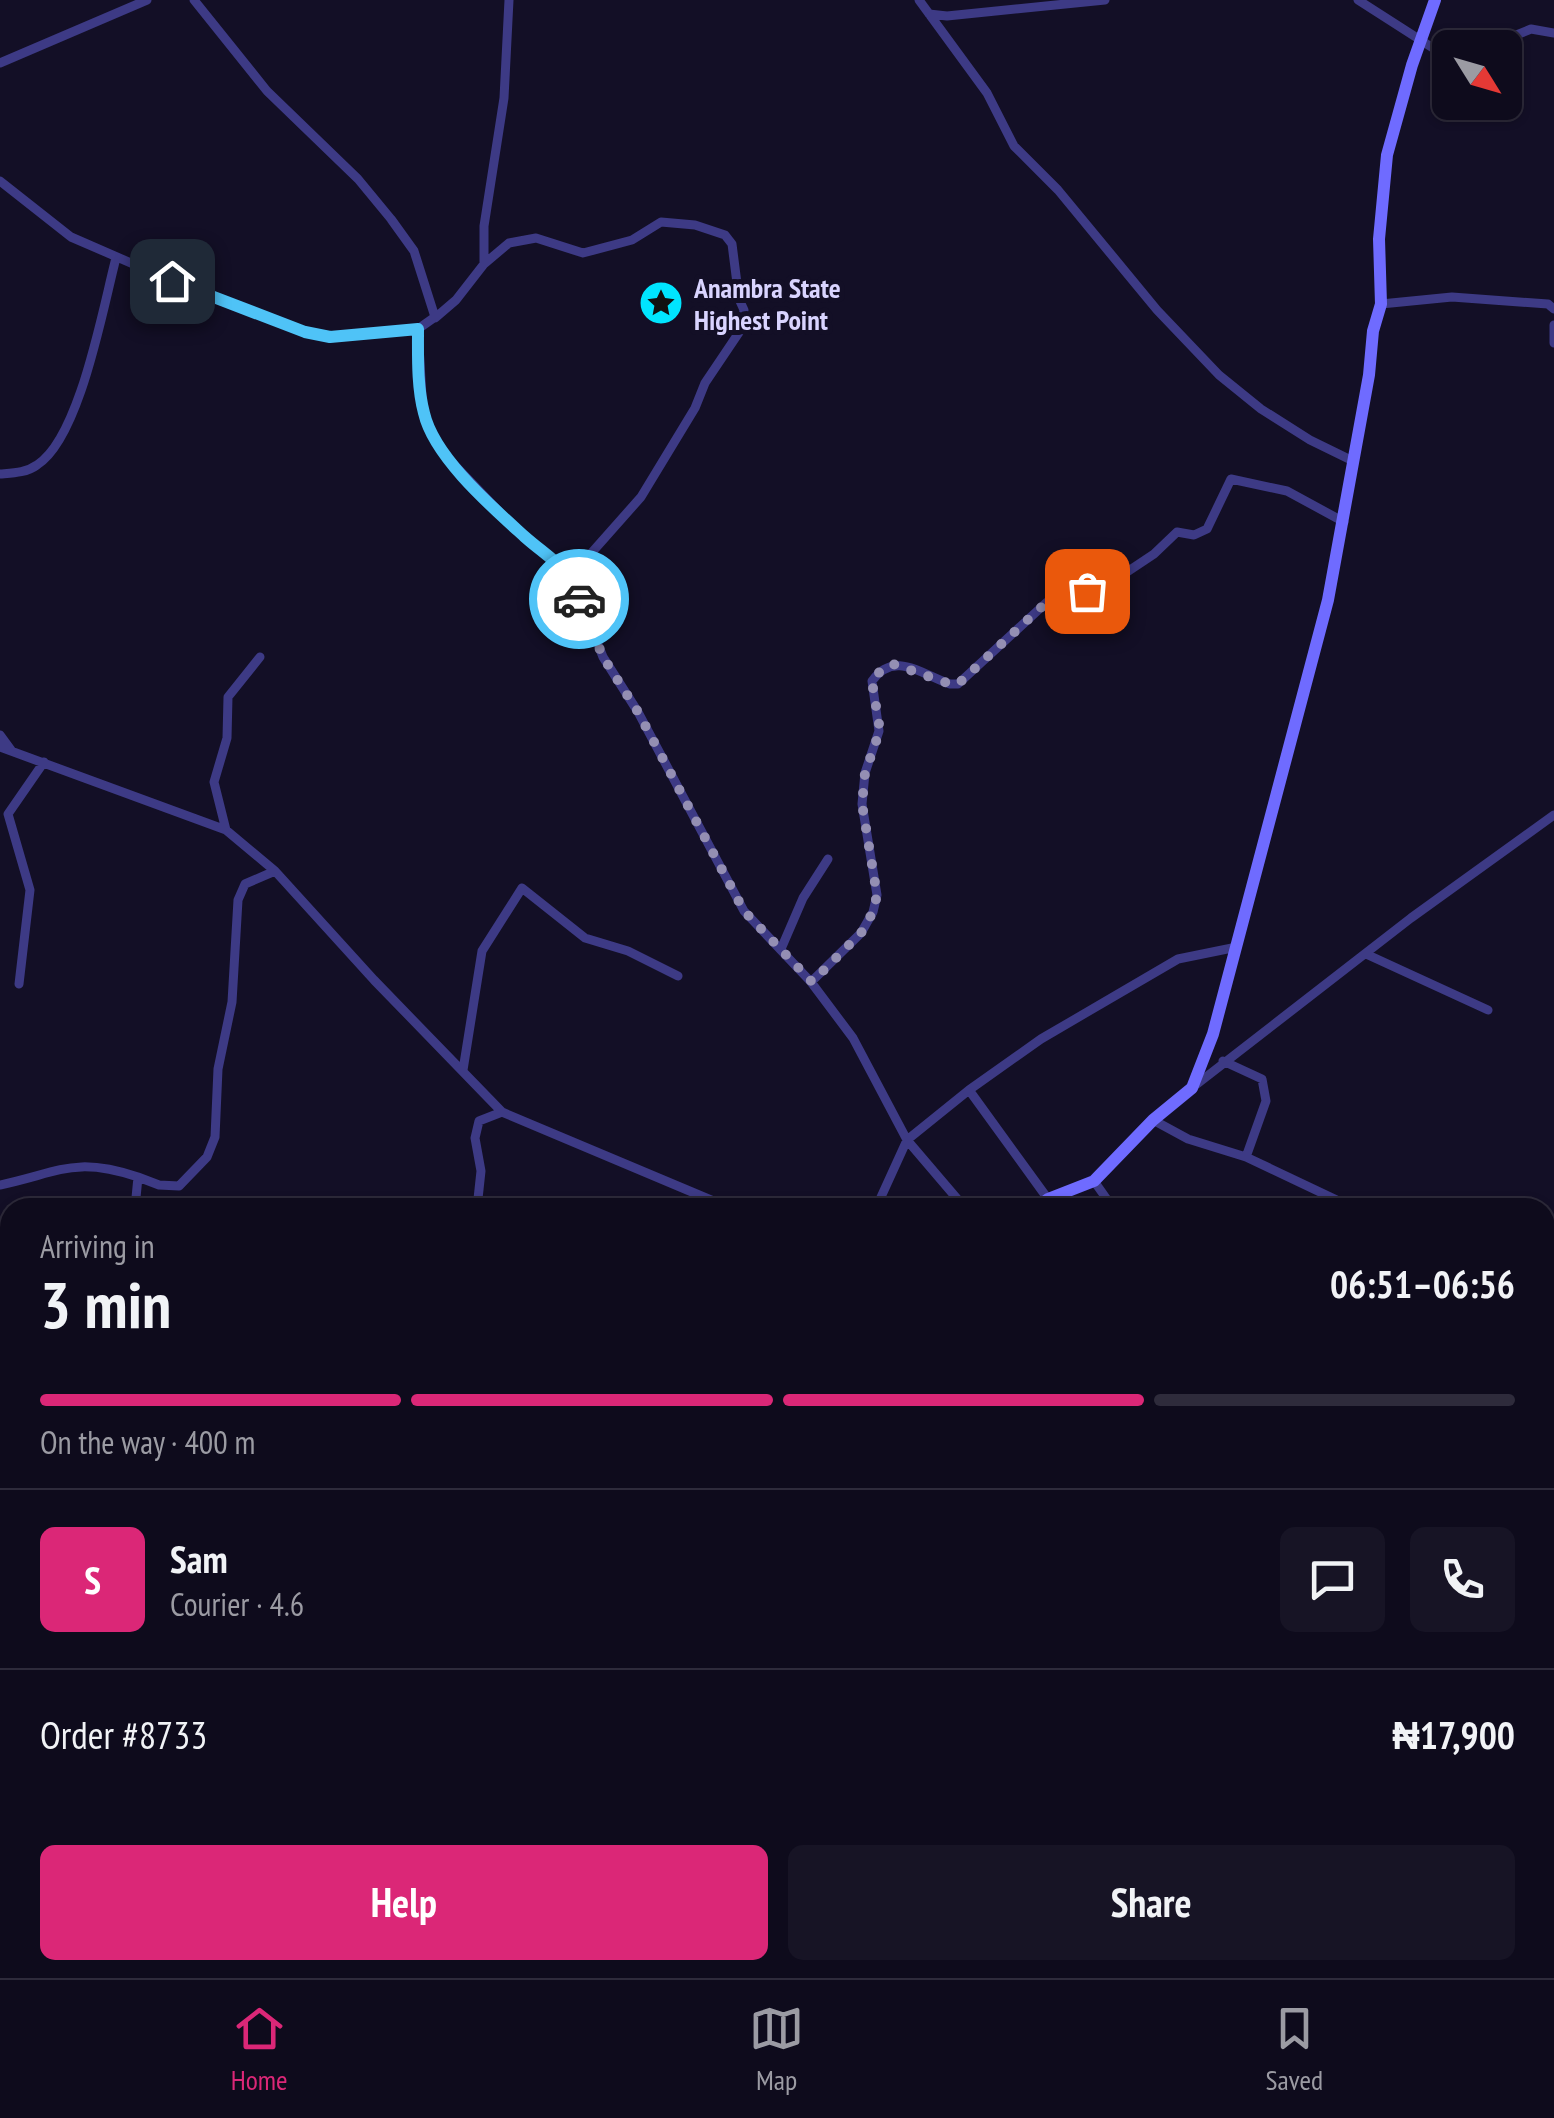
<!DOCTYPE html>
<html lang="en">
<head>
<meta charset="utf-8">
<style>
	:root { --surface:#0e0b1c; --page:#171425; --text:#f1f3f6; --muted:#9b9ba3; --line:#2e2b3b; --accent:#db2777 }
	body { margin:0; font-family:"PT Sans Narrow",sans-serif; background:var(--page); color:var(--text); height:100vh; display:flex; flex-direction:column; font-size:38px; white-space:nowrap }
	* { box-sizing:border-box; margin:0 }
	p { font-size:32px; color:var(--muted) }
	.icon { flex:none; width:55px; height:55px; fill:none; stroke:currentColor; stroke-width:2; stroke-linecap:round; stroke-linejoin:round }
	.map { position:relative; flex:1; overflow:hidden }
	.details { position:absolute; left:0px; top:1198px; width:1555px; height:782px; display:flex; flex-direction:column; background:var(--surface); border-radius:30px 30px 0 0; box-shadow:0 2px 8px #0004,0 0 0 2px var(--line) }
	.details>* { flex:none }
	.needle { width:65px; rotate:127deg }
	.tools { position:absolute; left:1432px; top:30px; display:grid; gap:20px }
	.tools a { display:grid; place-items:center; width:90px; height:90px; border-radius:15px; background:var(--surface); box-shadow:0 2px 8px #0004,0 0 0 2px var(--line); font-size:50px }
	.pin { position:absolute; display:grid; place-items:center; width:85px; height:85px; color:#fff; margin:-42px; border-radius:20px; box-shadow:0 5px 15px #0006 }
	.courier { position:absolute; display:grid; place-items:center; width:100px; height:100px; margin:-50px; border:8px solid #4fc3f7; border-radius:50%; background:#fff; color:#222; box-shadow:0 2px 12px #0007 }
	.summary em { font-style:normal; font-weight:700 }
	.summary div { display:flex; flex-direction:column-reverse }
	.summary { display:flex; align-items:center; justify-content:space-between; height:170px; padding:0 40px }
	h1 { font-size:65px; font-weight:700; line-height:75px }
	.bar { display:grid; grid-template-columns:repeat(4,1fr); gap:15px 10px; align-content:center; height:120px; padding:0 40px }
	.bar i { height:12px; border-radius:8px; background:var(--line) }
	.bar .on { background:var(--accent) }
	.bar p { grid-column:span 4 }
	.line { display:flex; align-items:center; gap:25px; padding:0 40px; border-top:2px solid var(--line) }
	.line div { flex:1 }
	.round { display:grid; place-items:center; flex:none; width:105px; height:105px; border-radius:15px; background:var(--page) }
	.button { display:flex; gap:20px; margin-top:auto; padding:20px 40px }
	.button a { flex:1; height:115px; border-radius:15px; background:var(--accent); color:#fff; font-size:40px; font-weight:700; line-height:115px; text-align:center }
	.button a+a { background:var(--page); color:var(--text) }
	.tab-bar { display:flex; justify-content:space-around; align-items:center; height:140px; border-top:2px solid var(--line); background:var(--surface); font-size:28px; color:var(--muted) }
	.tab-bar a { display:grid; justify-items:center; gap:5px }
	.tab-bar .on { color:var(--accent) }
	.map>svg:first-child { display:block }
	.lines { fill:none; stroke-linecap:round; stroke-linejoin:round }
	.street { stroke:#3d3a85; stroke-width:9 }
	.secondary { stroke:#6f6bff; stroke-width:12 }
	.done { stroke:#948fb3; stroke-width:10; stroke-dasharray:0 18 }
	.route { stroke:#4fc3f7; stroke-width:12 }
	.labels { text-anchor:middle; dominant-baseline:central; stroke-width:10; stroke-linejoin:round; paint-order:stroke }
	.poi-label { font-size:28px; font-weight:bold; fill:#d9d4ff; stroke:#130f26; text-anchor:start }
</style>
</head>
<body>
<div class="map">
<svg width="1554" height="1978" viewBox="0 0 1554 1978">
	<rect width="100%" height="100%" fill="#130f26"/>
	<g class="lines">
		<!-- street -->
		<path class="street" d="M194 0 267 91 358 179 391 219 414 251 435 317 418 329 423 413 432 434 447 457 512 525 571 576 603 657 638 712 744 911 811 982 853 1038 907 1140 965 1208
			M919 0 987 93 1014 146 1058 190 1157 310 1219 375 1261 409 1310 440 1353 461
			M1358 0 1450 59
			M929 14 947 16 1105 0
			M1484 48 1531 29 1554 33
			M0 63 147 0
			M0 181 71 237 200 293 305 332 330 337 418 329
			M484 264 509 243 536 238 583 253 632 240 661 222 695 225 725 235 732 244 739 299 744 310 740 331 705 383 695 408 641 497 571 576
			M1381 304 1452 297 1548 304 1554 309
			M435 318 456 300 484 264V226L504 98 509 0
			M1554 325V343
			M0 474C13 473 26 473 37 465 80 438 103 307 116 258
			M0 735 11 750
			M0 747 226 830 275 871 374 980 502 1112 730 1208
			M226 830 214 782 227 738 228 697 260 657
			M781 949 803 898 828 859
			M1366 954 1488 1010
			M811 982 861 933 873 912 877 895 862 804 865 773 879 731 872 681C894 650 921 674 950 684H958L1047 602 1087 591 1124 574 1154 554 1177 532 1194 535 1207 529 1231 479 1287 491 1344 522
			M19 984 30 890 8 814 44 762
			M1223 1061 1262 1079 1266 1101 1246 1157
			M463 1070 482 951 522 888 585 938 628 951 678 976
			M1197 1084 1411 918 1554 815
			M969 1090 1048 1199
			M1153 1120 1188 1139 1246 1157 1343 1203 1363 1208
			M1094 1181 1113 1208
			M0 1185C61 1172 74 1156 138 1177
			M135 1208 138 1177 159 1185 179 1186 207 1157 215 1137 218 1069 232 1002 238 900 245 884 275 871
			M477 1208 481 1171 475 1138 479 1121 502 1112
			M876 1208 907 1140 969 1090 1041 1039 1178 959 1237 947
			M1545 1387 1554 1391
			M0 1614 10 1616
			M1309 1970 1316 1978
			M0 1974 24 1978
			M438 1978 439 1970
			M958 1978 959 1970
			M1141 1978 1144 1970"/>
		<!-- secondary -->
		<path class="secondary" d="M1036 1208 1048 1199 1094 1181 1153 1120 1192 1088 1213 1034 1328 600 1369 375 1373 331 1381 304 1379 239 1387 155 1412 65 1435 0
			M131 1978 141 1970"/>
	</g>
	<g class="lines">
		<!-- done -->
		<path class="done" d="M579 599 603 657 638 712 744 911 812 982 861 933 873 912 877 895 862 804 865 773 880 730 872 682 881 670 893 664 950 684H958L1047 602 1087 591"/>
		<!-- route -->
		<path class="route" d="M172 281 305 332 330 337 418 329C418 356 417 387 424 413 434 457 492 507 525 537 550 559 568 566 579 599"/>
	</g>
	<!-- icons -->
	<defs>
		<symbol id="sight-disc" viewBox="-11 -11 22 22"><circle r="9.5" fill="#00e5ff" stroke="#130f26"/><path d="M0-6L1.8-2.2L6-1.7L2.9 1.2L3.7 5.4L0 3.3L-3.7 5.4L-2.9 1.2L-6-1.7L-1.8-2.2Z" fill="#111"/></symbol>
	</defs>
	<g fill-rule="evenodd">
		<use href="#sight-disc" x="636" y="278" width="50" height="50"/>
	</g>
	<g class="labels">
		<!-- poi labels -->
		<g class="poi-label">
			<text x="694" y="287">Anambra State<tspan x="694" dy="32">Highest Point</tspan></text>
		</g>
	</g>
</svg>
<div class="tools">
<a><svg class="needle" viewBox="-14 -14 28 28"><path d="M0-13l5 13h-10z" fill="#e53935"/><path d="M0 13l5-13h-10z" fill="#9b9ba3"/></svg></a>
</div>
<div class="pin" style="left:1087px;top:591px;background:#ea580c"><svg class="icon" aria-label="bag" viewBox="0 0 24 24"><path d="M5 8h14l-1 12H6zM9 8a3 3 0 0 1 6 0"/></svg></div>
<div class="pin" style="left:172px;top:281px;background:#1f2937"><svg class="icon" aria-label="home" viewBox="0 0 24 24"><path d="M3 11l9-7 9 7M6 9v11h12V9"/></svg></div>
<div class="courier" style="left:579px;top:599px"><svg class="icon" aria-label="car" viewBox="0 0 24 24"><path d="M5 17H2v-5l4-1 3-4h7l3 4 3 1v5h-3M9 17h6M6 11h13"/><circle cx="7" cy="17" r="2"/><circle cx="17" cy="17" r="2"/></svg></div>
<section class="details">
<div class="summary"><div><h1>3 min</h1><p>Arriving in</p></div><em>06:51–06:56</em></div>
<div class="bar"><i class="on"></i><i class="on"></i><i class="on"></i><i></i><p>On the way · 400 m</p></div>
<div class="line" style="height:180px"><b class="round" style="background:var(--accent);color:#fff">S</b><div><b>Sam</b><p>Courier · 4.6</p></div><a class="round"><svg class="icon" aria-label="chat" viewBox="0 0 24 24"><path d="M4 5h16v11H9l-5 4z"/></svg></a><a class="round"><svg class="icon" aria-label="phone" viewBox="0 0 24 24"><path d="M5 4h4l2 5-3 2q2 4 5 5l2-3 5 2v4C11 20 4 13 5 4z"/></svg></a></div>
<div class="line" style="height:130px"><div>Order #8733</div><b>₦17,900</b></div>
<div class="button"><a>Help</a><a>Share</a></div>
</section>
</div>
<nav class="tab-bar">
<a class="on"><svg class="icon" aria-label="home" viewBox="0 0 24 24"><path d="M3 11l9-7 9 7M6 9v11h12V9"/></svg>Home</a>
<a><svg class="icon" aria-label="map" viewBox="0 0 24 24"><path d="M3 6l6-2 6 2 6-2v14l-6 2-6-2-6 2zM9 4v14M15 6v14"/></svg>Map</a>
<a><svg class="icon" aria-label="saved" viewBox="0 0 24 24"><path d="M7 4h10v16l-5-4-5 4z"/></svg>Saved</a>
</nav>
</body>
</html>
